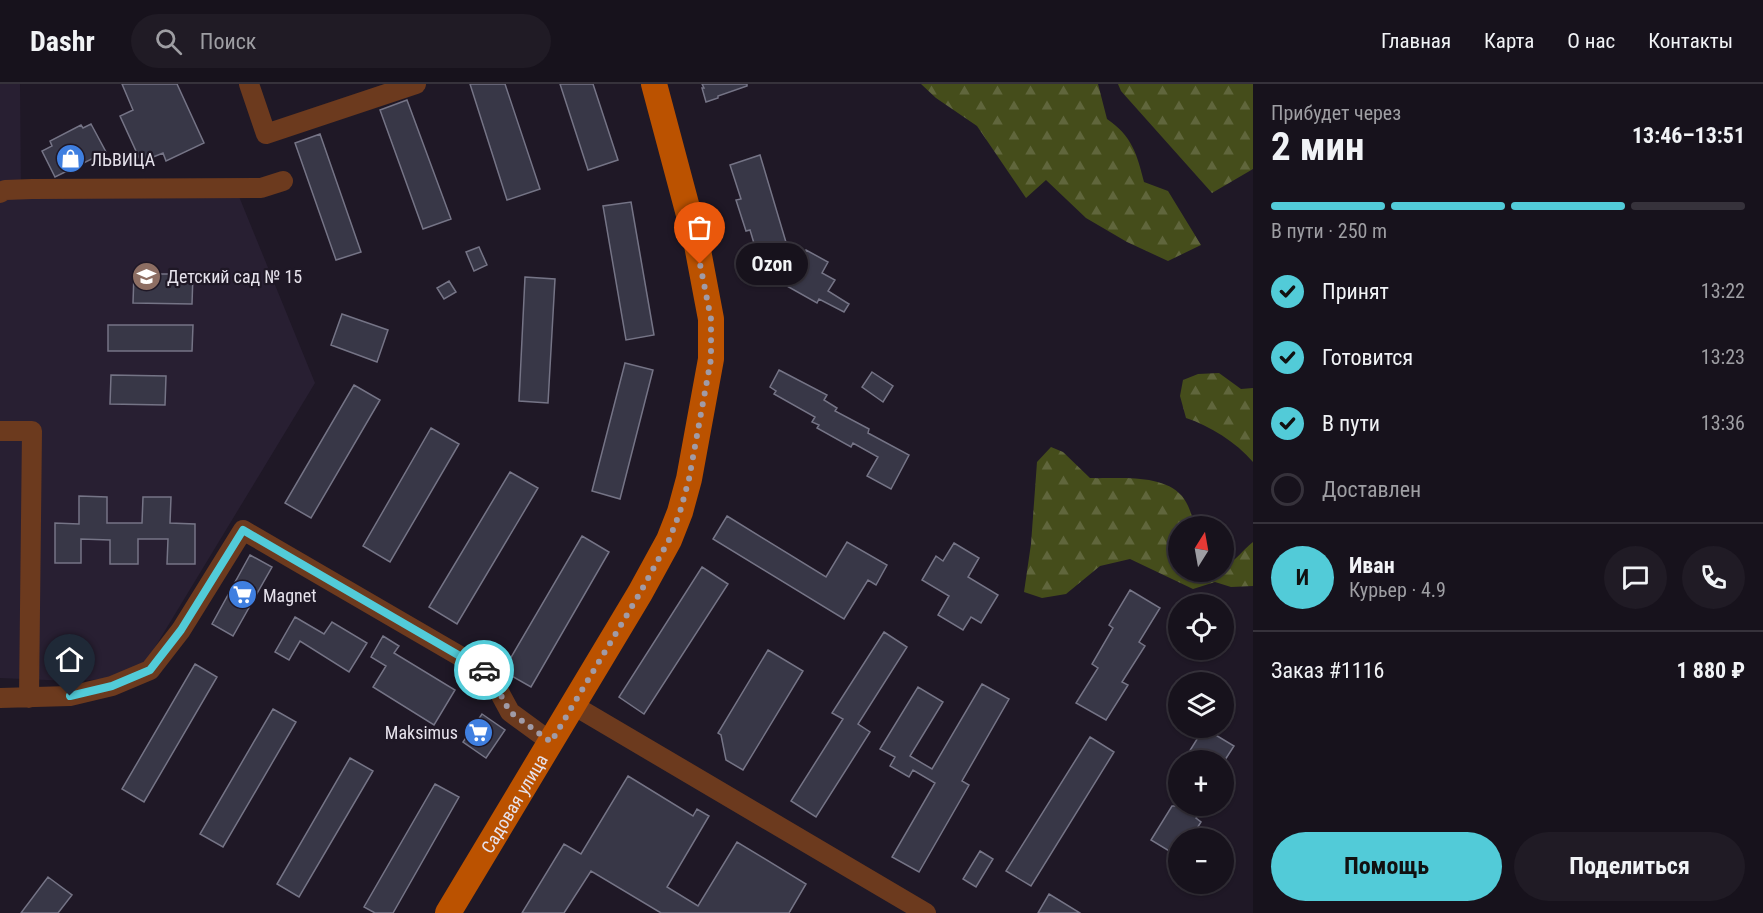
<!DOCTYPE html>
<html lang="ru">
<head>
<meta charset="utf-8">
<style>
	:root { --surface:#17121c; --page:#201b25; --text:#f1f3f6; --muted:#9e9ea3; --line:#36323b; --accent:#52cbd8 }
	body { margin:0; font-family:"Roboto Condensed",sans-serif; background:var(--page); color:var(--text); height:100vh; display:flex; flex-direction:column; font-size:22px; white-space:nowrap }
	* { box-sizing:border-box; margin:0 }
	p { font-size:20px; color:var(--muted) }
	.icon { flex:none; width:33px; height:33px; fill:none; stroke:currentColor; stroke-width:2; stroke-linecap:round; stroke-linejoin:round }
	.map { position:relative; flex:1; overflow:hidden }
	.sheet { display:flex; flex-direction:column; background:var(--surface); width:510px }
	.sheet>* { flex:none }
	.needle { width:39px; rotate:11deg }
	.tools { position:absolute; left:1168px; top:432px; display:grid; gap:12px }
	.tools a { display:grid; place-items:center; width:66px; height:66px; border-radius:50%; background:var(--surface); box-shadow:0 2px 4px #0004,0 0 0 2px var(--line); font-size:30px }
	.pin { position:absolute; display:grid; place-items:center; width:51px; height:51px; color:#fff; margin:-62px -26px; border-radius:50% 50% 50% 0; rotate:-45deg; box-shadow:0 0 6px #0007 }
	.pin .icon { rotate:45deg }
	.courier { position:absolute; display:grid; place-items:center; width:60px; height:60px; margin:-30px; border:4px solid #52cbd8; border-radius:50%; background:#fff; color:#222; box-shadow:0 2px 8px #0007 }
	.bubble { position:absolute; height:42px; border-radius:21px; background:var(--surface); box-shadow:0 2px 4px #0004,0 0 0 2px var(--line); font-size:20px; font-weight:700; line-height:42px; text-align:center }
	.headline em { font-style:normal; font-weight:700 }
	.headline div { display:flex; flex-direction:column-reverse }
	.headline { display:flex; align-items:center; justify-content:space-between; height:102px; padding:0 18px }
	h1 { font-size:39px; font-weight:700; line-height:45px }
	.bar { display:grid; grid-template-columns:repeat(4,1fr); gap:9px 6px; align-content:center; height:72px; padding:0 18px }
	.bar i { height:8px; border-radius:4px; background:var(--line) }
	.bar .active { background:var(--accent) }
	.bar p { grid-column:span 4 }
	.line { display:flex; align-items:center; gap:15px; padding:0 18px; border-top:2px solid var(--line) }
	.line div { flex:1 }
	.round { display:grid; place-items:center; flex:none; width:63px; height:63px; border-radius:32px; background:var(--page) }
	ol { padding:0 18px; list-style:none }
	li { display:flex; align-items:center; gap:18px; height:66px }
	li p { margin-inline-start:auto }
	li .icon { padding:6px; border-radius:50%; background:var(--accent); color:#111; stroke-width:4 }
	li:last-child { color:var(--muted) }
	li i { width:33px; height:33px; border:3px solid var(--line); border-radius:50% }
	.action { display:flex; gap:12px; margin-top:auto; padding:12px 18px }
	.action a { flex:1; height:69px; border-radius:36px; background:var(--accent); color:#111; font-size:24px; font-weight:700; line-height:69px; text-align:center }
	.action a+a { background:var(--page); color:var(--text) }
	header { display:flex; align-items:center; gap:36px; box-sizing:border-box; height:84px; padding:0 30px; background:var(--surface); border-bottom:2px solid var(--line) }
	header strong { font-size:28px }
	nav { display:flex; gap:33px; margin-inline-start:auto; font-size:21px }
	.search { width:420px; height:54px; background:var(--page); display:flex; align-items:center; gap:15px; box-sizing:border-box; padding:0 21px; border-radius:33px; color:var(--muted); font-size:22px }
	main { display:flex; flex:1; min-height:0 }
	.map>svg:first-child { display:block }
	.built { fill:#281f32 }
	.forest { fill:url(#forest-firs) }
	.building { fill:#383747; stroke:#757486; stroke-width:1.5 }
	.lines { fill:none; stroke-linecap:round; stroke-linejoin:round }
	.minor { stroke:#6c3a1e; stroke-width:20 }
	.major { stroke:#bb5200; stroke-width:26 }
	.done { stroke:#a09ba7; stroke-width:6; stroke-dasharray:0 10.8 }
	.route { stroke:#52cbd8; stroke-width:8 }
	.labels { text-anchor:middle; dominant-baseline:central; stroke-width:4.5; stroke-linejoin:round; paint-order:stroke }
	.poi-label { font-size:18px; fill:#e6e2ec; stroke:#1f1826; text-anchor:start }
	.street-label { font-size:18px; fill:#e6e2ec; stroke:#1f1826 }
</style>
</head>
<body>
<header>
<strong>Dashr</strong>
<div class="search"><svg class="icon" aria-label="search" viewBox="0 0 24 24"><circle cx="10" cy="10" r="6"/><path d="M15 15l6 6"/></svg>Поиск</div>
<nav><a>Главная</a><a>Карта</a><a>О нас</a><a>Контакты</a></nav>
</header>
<main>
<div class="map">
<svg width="1253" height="829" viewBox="0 0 1253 829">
	<defs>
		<pattern id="forest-firs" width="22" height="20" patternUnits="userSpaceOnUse" patternTransform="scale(1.5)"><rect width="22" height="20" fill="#454d1b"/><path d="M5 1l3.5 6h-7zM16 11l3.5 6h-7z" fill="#60663c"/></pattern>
	</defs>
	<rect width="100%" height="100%" fill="#1f1826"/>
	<!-- built -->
	<path class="built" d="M0 0H20L21 111 238 110 315 299 146 578 109 595 70 597 0 594Z"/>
	<!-- forest -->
	<path class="forest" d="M921 0H1098L1107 35C1132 52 1137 70 1144 98L1168 107 1201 161 1168 177 1127 158 1086 134 1046 96 1026 114 977 42 936 14Z
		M1118 0H1253V85L1212 109 1121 7Z
		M1219 289 1241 305 1253 304V378C1236 358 1210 342 1186 334L1180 312 1183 296 1198 290Z
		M1051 363 1063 368 1090 394C1117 395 1162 389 1182 412 1189 421 1192 432 1195 442H1179V488H1224V481C1236 478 1243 465 1253 458V502L1231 503 1215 498 1193 505 1130 475 1100 482 1066 510 1042 514 1024 508 1031 460 1037 378Z"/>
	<!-- building -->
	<path class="building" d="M122 0H177L204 59 166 77 163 69 141 78 120 32 133 26Z
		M470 0H505L540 105 507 116Z
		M560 0H593L618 76 588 86Z
		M702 0H747V2L718 12V14L706 18 702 4H704Z
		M407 16 451 135 423 145 380 26Z
		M91 40 106 68 55 93 42 67 52 62 50 57 81 41 83 44Z
		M320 50 361 168 336 176 295 59Z
		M760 71 788 165 802 172 806 166 828 178 822 189 835 196 828 207 849 220 844 228 819 215 817 219 771 193 775 189 756 179 752 167 756 166 750 146 746 147 736 116 741 115 730 81Z
		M631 118 654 251 626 256 603 122Z
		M479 163 487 181 474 187 466 168Z
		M134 190H193L192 220 133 219Z
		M525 193 555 195 548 319 519 317Z
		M449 197 456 208 444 215 437 204Z
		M342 230 388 246 377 278 331 261Z
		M108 241H193L192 267H108Z
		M625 279 653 286 620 415 592 407Z
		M779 286 827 311 824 316 837 324 835 327 869 345 868 349 909 371 891 405 867 392 878 373 853 359 851 363 817 344 819 341 812 338 815 333 774 310 776 307 770 303Z
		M872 288 893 302 883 318 862 303Z
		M111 291 166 292 165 321 110 320Z
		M354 301 380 316 311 434 285 419Z
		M431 344 459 360 390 478 363 462Z
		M510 388 538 404 457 540 429 523Z
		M79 412 107 413V439H142L143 413H171L170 439 195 440V480H167L168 455H138V480H110V456L81 455V479H55V439L79 440Z
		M727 432 826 493 847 458 887 481 876 501 868 496 844 535 713 455Z
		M582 452 609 468 531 603 503 587Z
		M954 459 979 474 968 493 998 511 981 539 971 533 963 546 938 531 949 512 922 496 936 472 943 477Z
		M250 471 272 483 233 552 212 540Z
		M702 483 728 500 644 630 619 613Z
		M1130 506 1160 524 1139 558 1145 562 1122 598 1128 601 1106 636 1076 619 1098 584 1092 580 1113 544 1109 541Z
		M295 533 324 550 332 538 367 559 349 588 300 557 289 576 275 568Z
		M884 548 907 563 858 640 870 648 816 733 791 717 843 635 832 629Z
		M383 552 399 562 394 569 455 606 434 641 373 603 386 582 371 573Z
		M768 566 803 587 743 686 726 676 721 651 718 649Z
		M195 580 217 593 144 718 122 705Z
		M982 600 1009 615 962 697 969 701 919 788 892 773 935 699 913 686 909 693 890 682 895 673 880 665 918 603 943 618 910 672 932 685Z
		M273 625 296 638 223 763 200 750Z
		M482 630 505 646 486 674 463 658Z
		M1204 644 1234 662 1225 676H1184Z
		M1090 653 1114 668 1031 802 1006 787Z
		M350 674 373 687 299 813 277 800Z
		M628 692 693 732 697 725 709 732 667 803 698 822 737 758 806 800 789 829H661L591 787 564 829H522L564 760 581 770Z
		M435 700 459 713 393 829H375L364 823Z
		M1172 722H1204L1196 734 1201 738 1191 754H1179V773L1151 756Z
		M980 767 993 775 976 803 963 795Z
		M48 793 72 811 58 829H21Z
		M1049 810 1080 829H1038Z"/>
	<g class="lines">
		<!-- minor -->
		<path class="minor" d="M249 0 266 50 416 0
			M0 109 5 106 32 105 261 104 283 97
			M0 347H32L29 614
			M0 614 70 612 112 602 150 586 181 546 243 446 489 589 510 628 551 658
			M573 621 926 829"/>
		<!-- major -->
		<path class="major" id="s1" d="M448 829 640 509 669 456 680 428 689 395 711 275V235L697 161 654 0"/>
	</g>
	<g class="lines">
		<!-- done -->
		<path class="done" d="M484 586 489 589 510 628 551 658 640 509 669 456 680 428 689 395 711 275V235L700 180"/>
		<!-- route -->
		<path class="route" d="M70 612 112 602 150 586 181 546 243 446 484 586"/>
	</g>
	<!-- icons -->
	<defs>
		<symbol id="shop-disc" viewBox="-11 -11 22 22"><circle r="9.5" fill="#3f7fe0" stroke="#1f1826"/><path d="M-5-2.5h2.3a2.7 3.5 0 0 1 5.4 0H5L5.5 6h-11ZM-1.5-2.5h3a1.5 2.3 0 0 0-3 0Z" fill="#fff"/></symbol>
		<symbol id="school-disc" viewBox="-11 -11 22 22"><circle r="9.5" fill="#8d6e63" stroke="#1f1826"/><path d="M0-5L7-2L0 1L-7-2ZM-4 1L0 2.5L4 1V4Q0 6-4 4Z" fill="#fff"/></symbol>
		<symbol id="supermarket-disc" viewBox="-11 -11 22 22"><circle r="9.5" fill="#3f7fe0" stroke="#1f1826"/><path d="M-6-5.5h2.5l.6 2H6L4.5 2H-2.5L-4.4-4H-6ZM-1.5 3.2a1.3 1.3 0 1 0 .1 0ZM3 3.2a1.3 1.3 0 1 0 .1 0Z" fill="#fff"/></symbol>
	</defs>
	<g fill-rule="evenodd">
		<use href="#shop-disc" x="54" y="58" width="33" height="33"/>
		<use href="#school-disc" x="130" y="176" width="33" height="33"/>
		<use href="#supermarket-disc" x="226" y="494" width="33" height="33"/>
		<use href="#supermarket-disc" x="462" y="632" width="33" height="33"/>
	</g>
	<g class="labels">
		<!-- poi labels -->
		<g class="poi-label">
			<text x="91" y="75">ЛЬВИЦА</text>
			<text x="167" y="192">Детский сад № 15</text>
			<text x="263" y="511">Magnet</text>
			<text x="458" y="648" text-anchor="end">Maksimus</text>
		</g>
		<!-- street labels -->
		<g class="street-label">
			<text stroke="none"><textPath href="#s1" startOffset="128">Садовая улица</textPath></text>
		</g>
	</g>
</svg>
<div class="tools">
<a><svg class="needle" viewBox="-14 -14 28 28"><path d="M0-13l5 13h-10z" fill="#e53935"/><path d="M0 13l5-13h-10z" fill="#9e9ea3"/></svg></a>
<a><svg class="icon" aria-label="locate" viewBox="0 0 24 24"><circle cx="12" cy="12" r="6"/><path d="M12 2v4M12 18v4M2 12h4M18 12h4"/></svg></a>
<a><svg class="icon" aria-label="layers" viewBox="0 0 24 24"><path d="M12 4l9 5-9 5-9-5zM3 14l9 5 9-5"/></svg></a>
<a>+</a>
<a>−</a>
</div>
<div class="pin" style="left:700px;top:180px;background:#ea580c"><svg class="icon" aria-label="bag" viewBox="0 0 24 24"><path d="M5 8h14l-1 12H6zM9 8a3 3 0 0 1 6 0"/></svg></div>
<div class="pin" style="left:70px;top:612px;background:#1f2937"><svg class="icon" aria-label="home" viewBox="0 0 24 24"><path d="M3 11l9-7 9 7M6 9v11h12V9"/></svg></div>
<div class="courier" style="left:484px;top:586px"><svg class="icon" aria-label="car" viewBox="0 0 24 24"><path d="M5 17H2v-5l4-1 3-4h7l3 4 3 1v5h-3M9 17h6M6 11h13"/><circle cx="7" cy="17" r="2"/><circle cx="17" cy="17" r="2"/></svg></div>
<div class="bubble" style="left:736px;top:159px;width:72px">Ozon</div>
</div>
<section class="sheet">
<div class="headline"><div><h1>2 мин</h1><p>Прибудет через</p></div><em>13:46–13:51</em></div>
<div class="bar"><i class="active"></i><i class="active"></i><i class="active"></i><i></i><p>В пути · 250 m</p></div>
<ol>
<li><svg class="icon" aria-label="check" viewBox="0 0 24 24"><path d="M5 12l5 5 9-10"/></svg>Принят<p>13:22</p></li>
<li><svg class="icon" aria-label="check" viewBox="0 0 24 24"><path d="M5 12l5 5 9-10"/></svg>Готовится<p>13:23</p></li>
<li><svg class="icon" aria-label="check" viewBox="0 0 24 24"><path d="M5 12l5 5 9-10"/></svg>В пути<p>13:36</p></li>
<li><i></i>Доставлен</li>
</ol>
<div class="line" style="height:108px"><b class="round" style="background:var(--accent);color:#111">И</b><div><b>Иван</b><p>Курьер · 4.9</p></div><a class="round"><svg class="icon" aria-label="chat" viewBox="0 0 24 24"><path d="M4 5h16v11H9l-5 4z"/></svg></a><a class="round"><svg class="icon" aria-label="phone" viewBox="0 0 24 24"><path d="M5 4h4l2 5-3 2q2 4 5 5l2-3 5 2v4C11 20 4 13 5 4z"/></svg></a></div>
<div class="line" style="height:78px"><div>Заказ #1116</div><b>1 880 ₽</b></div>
<div class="action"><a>Помощь</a><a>Поделиться</a></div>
</section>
</main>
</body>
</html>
